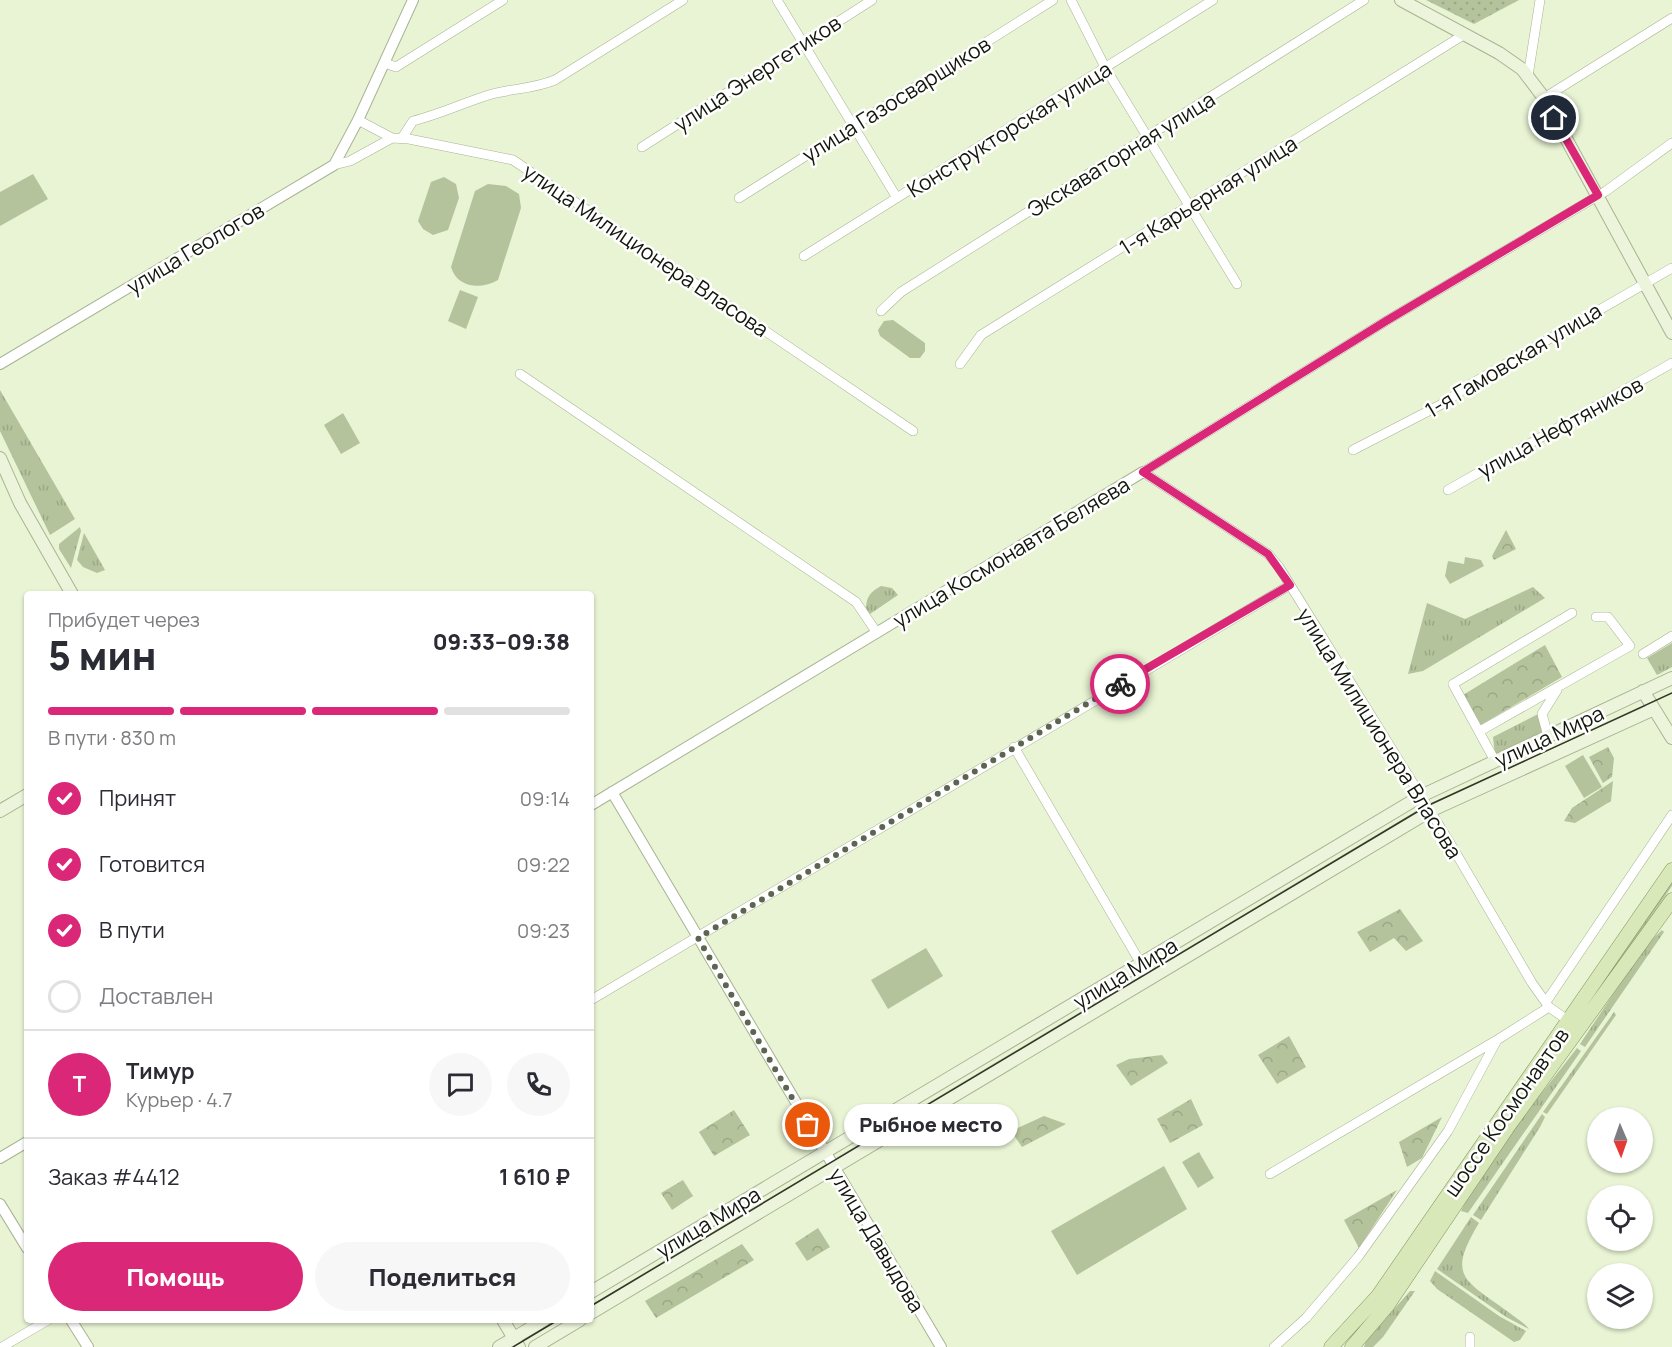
<!DOCTYPE html>
<html lang="ru">
<head>
<meta charset="utf-8">
<style>
	:root { --surface:#fff; --page:#f7f7f7; --text:#2b2b33; --muted:#7c7c81; --line:#e1e1e2; --accent:#db2777 }
	body { margin:0; font-family:Manrope,sans-serif; background:var(--page); color:var(--text); height:100vh; display:flex; flex-direction:column; font-size:22px; white-space:nowrap }
	* { box-sizing:border-box; margin:0 }
	p { font-size:20px; color:var(--muted) }
	.icon { flex:none; width:33px; height:33px; fill:none; stroke:currentColor; stroke-width:2; stroke-linecap:round; stroke-linejoin:round }
	.map { position:relative; flex:1; overflow:hidden }
	.sheet { position:absolute; left:24px; top:591px; width:570px; height:732px; display:flex; flex-direction:column; background:var(--surface); border-radius:6px; box-shadow:0 2px 4px #0004 }
	.sheet>* { flex:none }
	.needle { width:39px; rotate:178deg }
	.controls { position:absolute; left:1587px; top:1107px; display:grid; gap:12px }
	.controls a { display:grid; place-items:center; width:66px; height:66px; border-radius:50%; background:var(--surface); box-shadow:0 2px 4px #0004; font-size:30px }
	.pin { position:absolute; display:grid; place-items:center; width:51px; height:51px; color:#fff; margin:-26px; border:3px solid #fff; border-radius:50%; box-shadow:0 2px 6px #0007 }
	.courier { position:absolute; display:grid; place-items:center; width:60px; height:60px; margin:-30px; border:4px solid #db2777; border-radius:50%; background:#fff; color:#222; box-shadow:0 2px 8px #0007 }
	.bubble { position:absolute; height:42px; border-radius:21px; background:var(--surface); box-shadow:0 2px 4px #0004; font-size:20px; font-weight:800; line-height:42px; text-align:center }
	.head em { font-style:normal; font-weight:800 }
	.head div { display:flex; flex-direction:column-reverse }
	.head { display:flex; align-items:center; justify-content:space-between; height:102px; padding:0 24px }
	h1 { font-size:39px; font-weight:800; line-height:45px }
	.bar { display:grid; grid-template-columns:repeat(4,1fr); gap:9px 6px; align-content:center; height:72px; padding:0 24px }
	.bar i { height:8px; border-radius:4px; background:var(--line) }
	.bar .current { background:var(--accent) }
	.bar p { grid-column:span 4 }
	.line { display:flex; align-items:center; gap:15px; padding:0 24px; border-top:2px solid var(--line) }
	.line div { flex:1 }
	.round { display:grid; place-items:center; flex:none; width:63px; height:63px; border-radius:32px; background:var(--page) }
	ol { padding:0 24px; list-style:none }
	li { display:flex; align-items:center; gap:18px; height:66px }
	li p { margin-inline-start:auto }
	li .icon { padding:6px; border-radius:50%; background:var(--accent); color:#fff; stroke-width:4 }
	li:last-child { color:var(--muted) }
	li i { width:33px; height:33px; border:3px solid var(--line); border-radius:50% }
	.action { display:flex; gap:12px; margin-top:auto; padding:12px 24px }
	.action a { flex:1; height:69px; border-radius:36px; background:var(--accent); color:#fff; font-size:24px; font-weight:800; line-height:69px; text-align:center }
	.action a+a { background:var(--page); color:var(--text) }
	.map>svg:first-child { display:block }
	.grass { fill:url(#grass-tufts) }
	.forest { fill:url(#forest-crowns) }
	.garden { fill:url(#garden-dots) }
	.pitch { fill:#b5c39c }
	.lines { fill:none; stroke-linecap:round; stroke-linejoin:round }
	.minor-casing { stroke:#a8b394; stroke-width:10 }
	.tertiary-casing { stroke:#a8b394; stroke-width:12 }
	.secondary-casing { stroke:#a8b394; stroke-width:14 }
	.primary-casing { stroke:#83955e; stroke-width:15 }
	.minor { stroke:#fff; stroke-width:9 }
	.tertiary { stroke:#fff; stroke-width:10 }
	.secondary { stroke:#ecf4dc; stroke-width:12 }
	.primary { stroke:#d9e8b9; stroke-width:14 }
	.tram { stroke:#303527; stroke-width:1.5 }
	.done { stroke:#5d6451; stroke-width:6; stroke-dasharray:0 10.8 }
	.route { stroke:#db2777; stroke-width:8 }
	.labels { text-anchor:middle; dominant-baseline:central; stroke-width:5; stroke-linejoin:round; paint-order:stroke }
	.street-label { font-size:21px; fill:#12160b; stroke:#fff }
</style>
</head>
<body>
<div class="map">
<svg width="1672" height="1347" viewBox="0 0 1672 1347">
	<defs>
		<pattern id="grass-tufts" width="24" height="20" patternUnits="userSpaceOnUse" patternTransform="scale(1.5)"><rect width="24" height="20" fill="#b5c39c"/><path d="M3 7l-1-3M5 7V3M7 7l1-3M15 17l-1-3M17 17v-4M19 17l1-3" fill="none" stroke="#9ba785"/></pattern>
		<pattern id="forest-crowns" width="20" height="18" patternUnits="userSpaceOnUse" patternTransform="scale(1.5)"><rect width="20" height="18" fill="#b5c39c"/><path d="M2 6a3 3 0 1 1 6 0M12 15a3 3 0 1 1 6 0" fill="none" stroke="#9ba785"/></pattern>
		<pattern id="garden-dots" width="8" height="8" patternUnits="userSpaceOnUse" patternTransform="scale(1.5)"><rect width="8" height="8" fill="#b5c39c"/><path d="M2 2h.1M6 6h.1" fill="none" stroke="#9ba785" stroke-width="1.8" stroke-linecap="round"/></pattern>
	</defs>
	<rect width="100%" height="100%" fill="#e8f4d4"/>
	<!-- grass -->
	<path class="grass" d="M0 390 75 519 50 535 0 431Z
		M80 527 81 531 71 568 59 549V544Z
		M84 533 105 570 97 573 83 567 77 560Z
		M881 586 892 588 898 595 870 614 866 610C866 597 870 592 881 586Z
		M1533 587 1545 598 1423 671 1408 674 1427 603 1465 619Z
		M1672 643V667L1657 675 1647 658Z
		M1538 714 1543 732 1495 755 1493 737Z
		M1672 881V886L1581 1017 1579 1015Z
		M1662 930 1664 932 1585 1047 1580 1044 1645 946Z
		M1614 1012 1616 1015 1547 1114 1543 1112Z
		M1577 1048 1581 1051 1468 1213 1461 1211C1490 1151 1537 1101 1577 1048Z
		M1542 1114 1545 1117 1540 1127 1481 1220 1473 1215Z
		M1471 1217 1479 1223C1447 1276 1463 1279 1507 1311 1514 1317 1524 1322 1529 1329L1506 1317 1437 1269Z
		M1435 1271 1499 1316 1526 1331 1520 1340 1514 1342 1437 1289 1430 1281Z
		M1410 1291H1415L1383 1337 1373 1347H1364L1366 1341Z"/>
	<!-- forest -->
	<path class="forest" d="M1506 530 1516 549 1494 560 1492 556Z
		M1545 645 1562 677 1481 725 1463 695Z
		M1608 747 1614 758 1612 777 1603 783 1589 757Z
		M1613 781 1611 801 1575 823 1564 821 1572 808Z
		M1400 909 1423 941 1406 951 1394 938 1370 952 1357 932Z
		M1289 1036 1306 1067 1277 1084 1258 1055Z
		M1162 1055 1168 1063 1131 1086 1116 1065 1129 1059Z
		M1191 1099 1203 1125 1170 1143 1157 1119Z
		M734 1110 750 1135 714 1156 699 1132Z
		M1044 1116 1066 1124 1022 1147 1011 1131Z
		M1442 1117 1422 1158 1407 1167 1399 1142Z
		M683 1180 693 1196 672 1210 661 1193Z
		M1397 1190 1359 1248 1344 1220Z
		M818 1228 830 1247 807 1261 795 1243Z
		M742 1244 754 1260 656 1318 645 1301Z"/>
	<!-- garden -->
	<path class="garden" d="M1426 0H1519L1474 24Z"/>
	<!-- pitch -->
	<path class="pitch" d="M33 174 48 199 0 226V192Z
		M444 177 456 184 459 198 448 230 433 235 423 229 418 221 431 182Z
		M488 184 506 186 519 194 521 208 498 280C481 290 457 288 451 267L475 191Z
		M460 290 478 297 466 329 448 321Z
		M893 320 925 343V351L920 358H910L880 336 878 330 884 321Z
		M343 413 360 443 341 454 324 425Z
		M1465 557 1481 560 1484 566 1450 584 1445 576 1448 561 1464 564Z
		M1583 755 1602 787 1584 798 1565 766Z
		M926 948 943 976 888 1009 871 980Z
		M1199 1152 1214 1178 1198 1188 1182 1162Z
		M1164 1166 1187 1209 1077 1275 1051 1231Z"/>
	<g class="lines">
		<defs>
			<path id="minor" d="M777 0 897 198
				M1071 0 1106 69 1237 284
				M385 63 396 67 503 0
				M1528 76 1540 0
				M1544 98 1672 18
				M358 120 392 138 409 139 513 160 913 431
				M402 138 413 121C441 114 465 102 492 94 515 88 533 89 555 80L683 0
				M642 147 872 0
				M334 165 350 161 392 138
				M739 198 1053 0
				M804 256 1213 0
				M881 311 901 292 1364 0
				M960 364 981 335 1465 34
				M520 374 856 602 877 633
				M1353 450 1444 403 1471 384 1672 268
				M1448 490 1672 363
				M1643 654 1672 636
				M1480 731 1630 646 1608 617H1596
				M1548 736 1542 714 1557 690
				M1014 747 1150 979
				M1495 761 1453 684 1572 613
				M591 1000 1290 585
				M1546 1002 1672 815
				M1573 1024 1549 1007 1532 983 1450 843 1279 567 1268 554 1143 472 1386 321 1606 191 1672 143
				M1270 1174 1495 1041
				M2 1347 48 1320
				M1274 1347 1306 1318 1358 1257 1448 1131 1497 1040 1549 1007
				M1470 1347V1337"/>
			<path id="tertiary" d="M0 364 334 165 358 120 413 0
				M612 792 941 1347
				M591 805 1143 472
				M0 1158 27 1142
				M0 1204 27 1248
				M71 1320 88 1347"/>
			<path id="secondary" d="M1401 0 1499 53 1522 69 1544 98 1672 333
				M0 458 20 503 72 594
				M1643 691 1672 738
				M0 811 27 795
				M591 1292 1421 796 1672 678
				M591 1313 1430 811 1652 710
				M503 1320 519 1347
				M499 1347 544 1320
				M535 1347 580 1320"/>
			<path id="primary" d="M1331 1347 1378 1296 1672 870
				M1352 1347 1387 1306 1507 1128 1672 900"/>
		</defs>
		<!-- minor casing -->
		<use href="#minor" class="minor-casing"/>
		<!-- tertiary casing -->
		<use href="#tertiary" class="tertiary-casing"/>
		<!-- secondary casing -->
		<use href="#secondary" class="secondary-casing"/>
		<!-- primary casing -->
		<use href="#primary" class="primary-casing"/>
		<!-- minor -->
		<use href="#minor" class="minor"/>
		<!-- tertiary -->
		<use href="#tertiary" class="tertiary"/>
		<!-- secondary -->
		<use href="#secondary" class="secondary"/>
		<!-- primary -->
		<use href="#primary" class="primary"/>
		<!-- tram -->
		<path class="tram" d="M591 1306 1427 806 1672 693
			M513 1347 558 1320"/>
	</g>
	<g class="lines">
		<!-- done -->
		<path class="done" d="M808 1125 698 938 1120 684"/>
		<!-- route -->
		<path class="route" d="M1120 684 1290 585 1268 554 1143 472 1386 321 1598 195 1554 118"/>
	</g>
	<g class="labels">
		<!-- street labels -->
		<g class="street-label">
			<text transform="translate(757 73) rotate(-33)">улица Энергетиков</text>
			<text transform="translate(896 99) rotate(-32)">улица Газосварщиков</text>
			<text transform="translate(1009 129) rotate(-32)">Конструкторская улица</text>
			<text transform="translate(1121 154) rotate(-32)">Экскаваторная улица</text>
			<text transform="translate(1208 195) rotate(-32)">1-я Карьерная улица</text>
			<text transform="translate(195 248) rotate(-31)">улица Геологов</text>
			<text transform="translate(646 250) rotate(34)">улица Милиционера Власова</text>
			<text transform="translate(1513 360) rotate(-31)">1-я Гамовская улица</text>
			<text transform="translate(1560 427) rotate(-29)">улица Нефтяников</text>
			<text transform="translate(1011 552) rotate(-31)">улица Космонавта Беляева</text>
			<text transform="translate(1380 733) rotate(58)">улица Милиционера Власова</text>
			<text transform="translate(1549 736) rotate(-25)">улица Мира</text>
			<text transform="translate(1125 973) rotate(-31)">улица Мира</text>
			<text transform="translate(1506 1112) rotate(-55)">шоссе Космонавтов</text>
			<text transform="translate(708 1222) rotate(-31)">улица Мира</text>
			<text transform="translate(877 1240) rotate(59)">улица Давыдова</text>
		</g>
	</g>
</svg>
<div class="controls">
<a><svg class="needle" viewBox="-14 -14 28 28"><path d="M0-13l5 13h-10z" fill="#e53935"/><path d="M0 13l5-13h-10z" fill="#7c7c81"/></svg></a>
<a><svg class="icon" aria-label="locate" viewBox="0 0 24 24"><circle cx="12" cy="12" r="6"/><path d="M12 2v4M12 18v4M2 12h4M18 12h4"/></svg></a>
<a><svg class="icon" aria-label="layers" viewBox="0 0 24 24"><path d="M12 4l9 5-9 5-9-5zM3 14l9 5 9-5"/></svg></a>
</div>
<div class="pin" style="left:808px;top:1125px;background:#ea580c"><svg class="icon" aria-label="bag" viewBox="0 0 24 24"><path d="M5 8h14l-1 12H6zM9 8a3 3 0 0 1 6 0"/></svg></div>
<div class="pin" style="left:1554px;top:118px;background:#1f2937"><svg class="icon" aria-label="home" viewBox="0 0 24 24"><path d="M3 11l9-7 9 7M6 9v11h12V9"/></svg></div>
<div class="courier" style="left:1120px;top:684px"><svg class="icon" aria-label="bike" viewBox="0 0 24 24"><circle cx="6" cy="16" r="4"/><circle cx="18" cy="16" r="4"/><path d="M6 16l4-8h5l3 8M10 8l3 8H6M13 5h3"/></svg></div>
<div class="bubble" style="left:844px;top:1104px;width:174px">Рыбное место</div>
<section class="sheet">
<div class="head"><div><h1>5 мин</h1><p>Прибудет через</p></div><em>09:33–09:38</em></div>
<div class="bar"><i class="current"></i><i class="current"></i><i class="current"></i><i></i><p>В пути · 830 m</p></div>
<ol>
<li><svg class="icon" aria-label="check" viewBox="0 0 24 24"><path d="M5 12l5 5 9-10"/></svg>Принят<p>09:14</p></li>
<li><svg class="icon" aria-label="check" viewBox="0 0 24 24"><path d="M5 12l5 5 9-10"/></svg>Готовится<p>09:22</p></li>
<li><svg class="icon" aria-label="check" viewBox="0 0 24 24"><path d="M5 12l5 5 9-10"/></svg>В пути<p>09:23</p></li>
<li><i></i>Доставлен</li>
</ol>
<div class="line" style="height:108px"><b class="round" style="background:var(--accent);color:#fff">Т</b><div><b>Тимур</b><p>Курьер · 4.7</p></div><a class="round"><svg class="icon" aria-label="chat" viewBox="0 0 24 24"><path d="M4 5h16v11H9l-5 4z"/></svg></a><a class="round"><svg class="icon" aria-label="phone" viewBox="0 0 24 24"><path d="M5 4h4l2 5-3 2q2 4 5 5l2-3 5 2v4C11 20 4 13 5 4z"/></svg></a></div>
<div class="line" style="height:78px"><div>Заказ #4412</div><b>1 610 ₽</b></div>
<div class="action"><a>Помощь</a><a>Поделиться</a></div>
</section>
</div>
</body>
</html>
